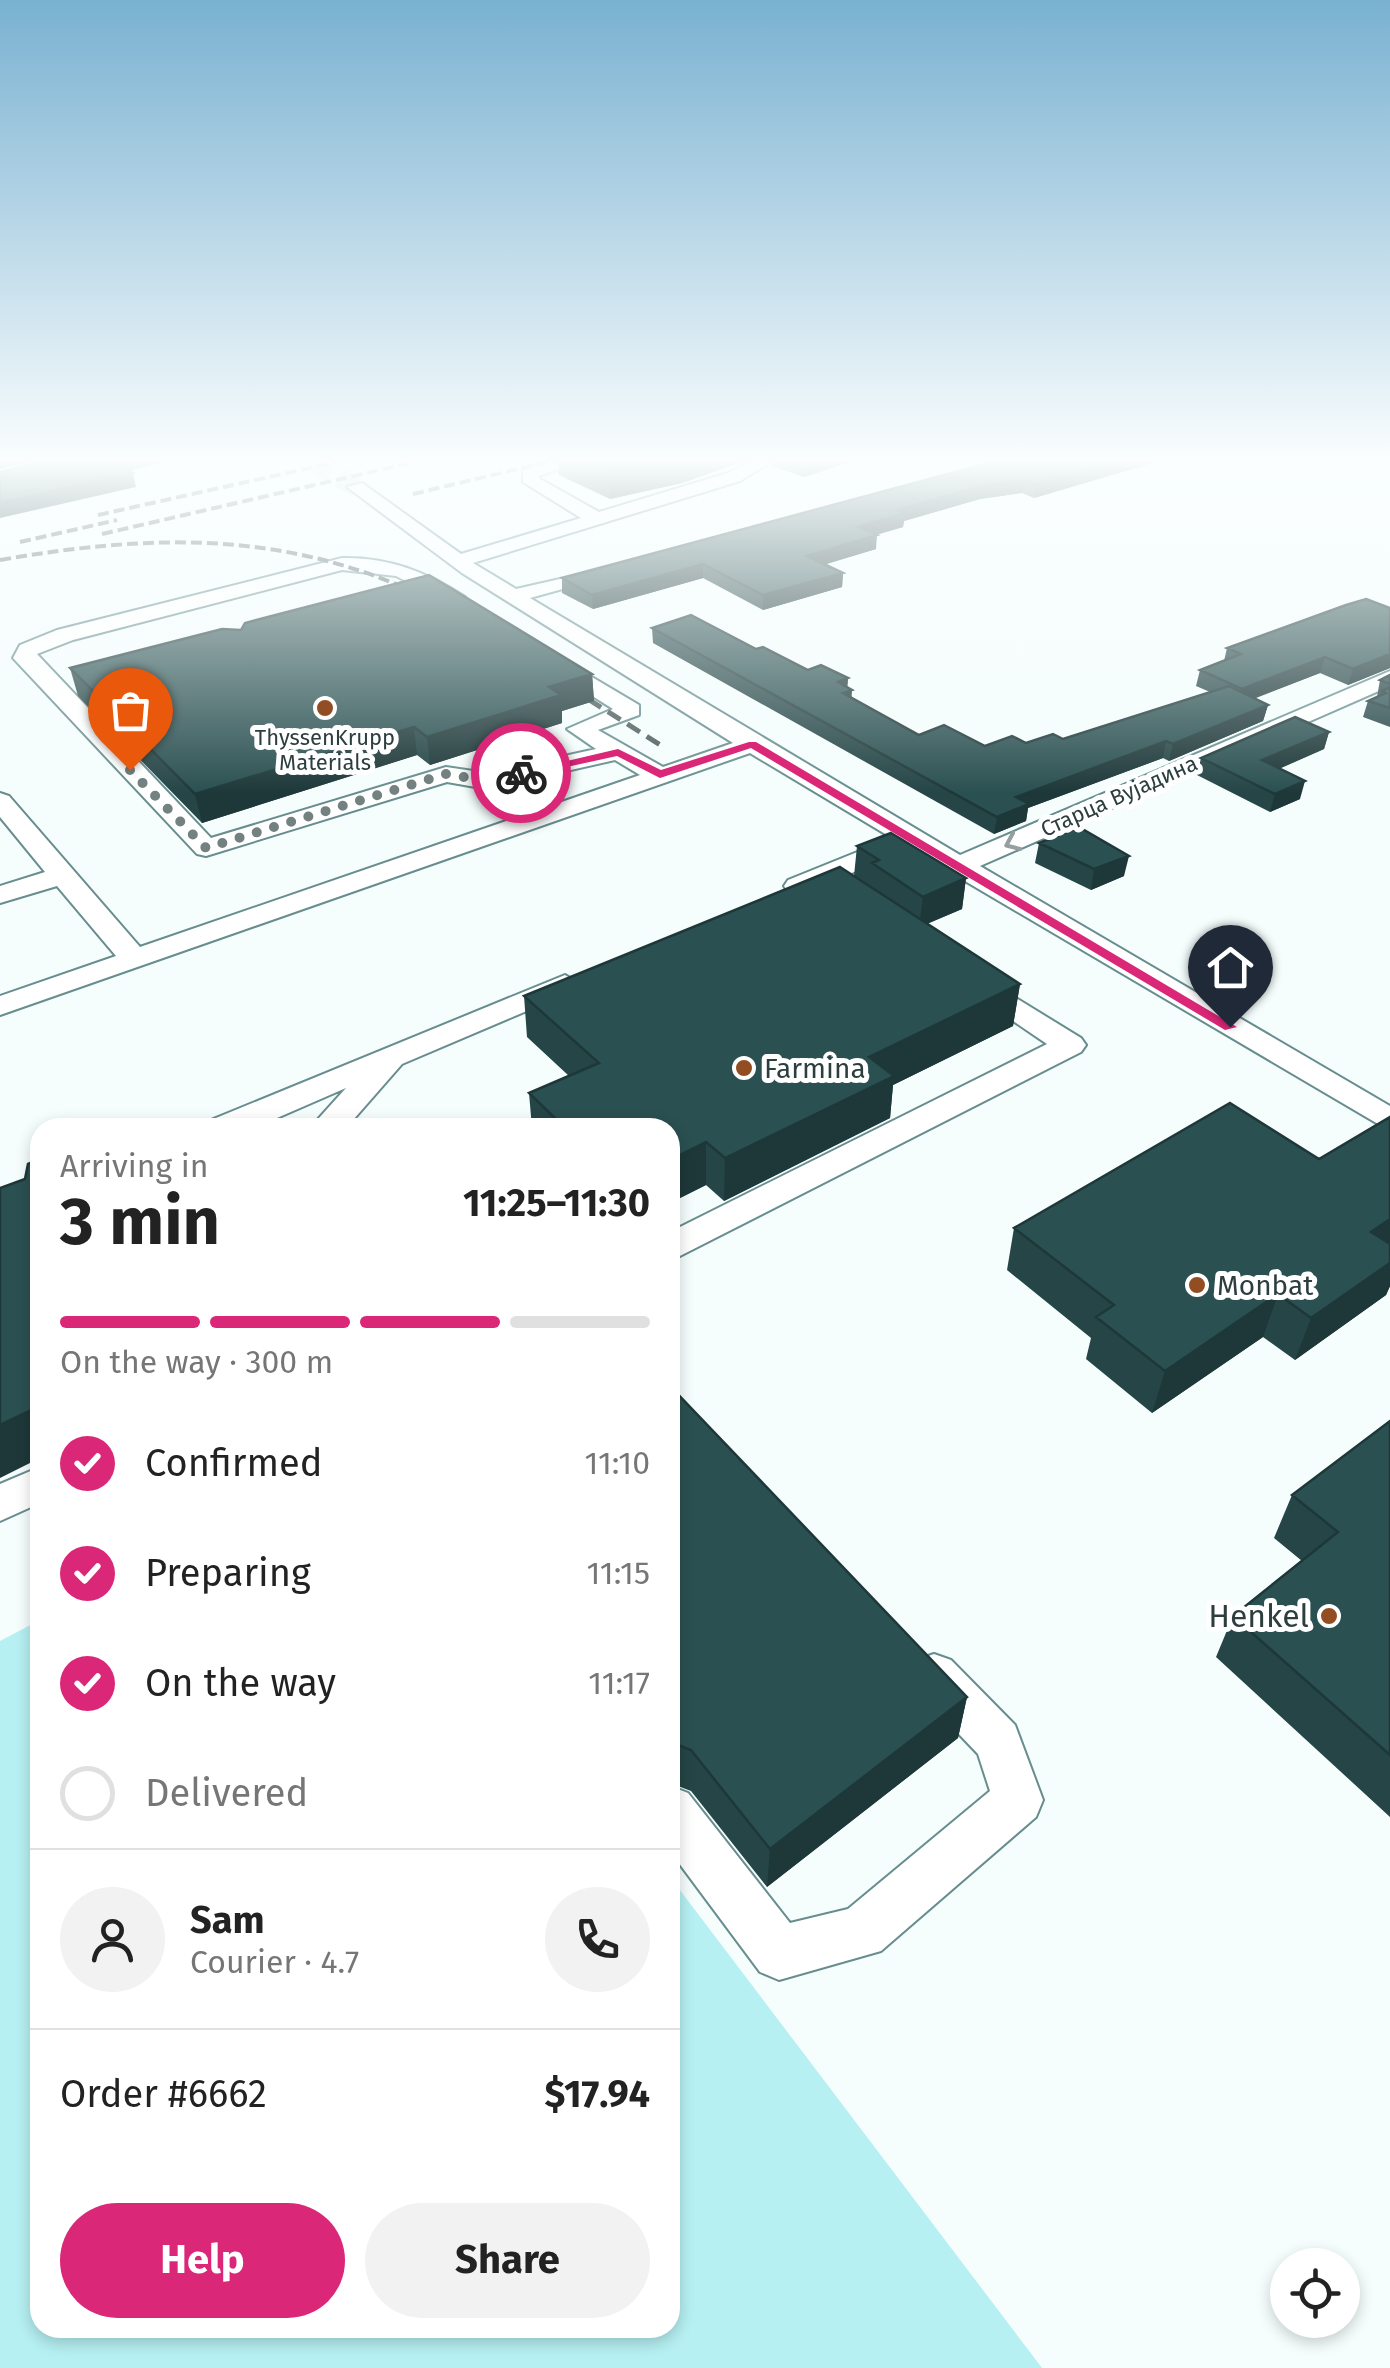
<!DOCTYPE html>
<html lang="en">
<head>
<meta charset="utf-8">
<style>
	:root { --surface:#fff; --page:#f2f2f2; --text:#222; --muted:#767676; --line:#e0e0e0; --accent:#db2777 }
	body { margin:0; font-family:"Fira Sans",sans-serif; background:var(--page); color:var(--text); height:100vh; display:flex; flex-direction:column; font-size:38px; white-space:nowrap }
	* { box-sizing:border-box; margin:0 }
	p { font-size:32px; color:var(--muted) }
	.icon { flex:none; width:55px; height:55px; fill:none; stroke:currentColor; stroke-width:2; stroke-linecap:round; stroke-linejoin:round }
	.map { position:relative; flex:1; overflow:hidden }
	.panel { position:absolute; left:30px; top:1118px; width:650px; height:1220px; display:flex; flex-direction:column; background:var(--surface); border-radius:30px; box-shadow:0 5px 15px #0003 }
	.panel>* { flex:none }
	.controls { position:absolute; left:1270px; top:2248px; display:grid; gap:20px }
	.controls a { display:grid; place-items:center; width:90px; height:90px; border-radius:50%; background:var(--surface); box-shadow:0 5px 15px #0003; font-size:50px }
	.pin { position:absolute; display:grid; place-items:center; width:85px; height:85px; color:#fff; margin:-102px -42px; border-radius:50% 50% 50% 0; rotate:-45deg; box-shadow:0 0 10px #0007 }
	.pin .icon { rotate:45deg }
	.courier { position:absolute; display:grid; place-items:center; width:100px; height:100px; margin:-50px; border:8px solid #db2777; border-radius:50%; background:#fff; color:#222; box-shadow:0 2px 12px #0007 }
	.headline em { font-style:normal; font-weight:700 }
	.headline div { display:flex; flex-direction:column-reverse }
	.headline { display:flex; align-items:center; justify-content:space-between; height:170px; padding:0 30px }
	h1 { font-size:65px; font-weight:700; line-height:75px }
	.bar { display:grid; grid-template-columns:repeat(4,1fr); gap:15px 10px; align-content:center; height:120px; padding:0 30px }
	.bar i { height:12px; border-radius:8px; background:var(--line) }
	.bar .selected { background:var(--accent) }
	.bar p { grid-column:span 4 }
	.line { display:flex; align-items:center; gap:25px; padding:0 30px; border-top:2px solid var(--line) }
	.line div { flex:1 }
	.round { display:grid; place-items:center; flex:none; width:105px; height:105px; border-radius:52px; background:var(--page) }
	ol { padding:0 30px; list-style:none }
	li { display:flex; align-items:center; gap:30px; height:110px }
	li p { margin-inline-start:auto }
	li .icon { padding:10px; border-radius:50%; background:var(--accent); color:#fff; stroke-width:4 }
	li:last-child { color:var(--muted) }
	li i { width:55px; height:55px; border:5px solid var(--line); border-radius:50% }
	.button { display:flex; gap:20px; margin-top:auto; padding:20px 30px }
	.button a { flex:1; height:115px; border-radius:60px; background:var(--accent); color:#fff; font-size:40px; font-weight:700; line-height:115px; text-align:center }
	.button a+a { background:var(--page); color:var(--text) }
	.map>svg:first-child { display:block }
	.green { fill:#b6f0f2 }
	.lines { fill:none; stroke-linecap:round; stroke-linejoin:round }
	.minor-tunnel { stroke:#cdd7d7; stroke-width:20; stroke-dasharray:20 10; stroke-linecap:butt }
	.minor-casing { stroke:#678d8e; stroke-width:4 }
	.minor { fill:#fff; fill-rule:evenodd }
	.rail-far1 { stroke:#4d5d5d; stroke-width:4; stroke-dasharray:11 5; stroke-linecap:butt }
	.rail { stroke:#4d5d5d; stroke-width:5; stroke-dasharray:15 8; stroke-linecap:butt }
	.wall { fill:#254546 }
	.shaded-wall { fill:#1e3839 }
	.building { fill:#2b5051; stroke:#1e3839; stroke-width:2.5 }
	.oneway { stroke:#969e9e }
	.route { fill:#db2777 }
	.done { stroke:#738181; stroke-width:10; stroke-dasharray:0 18 }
	.poi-dot { fill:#924d22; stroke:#fff; stroke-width:4 }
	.labels { text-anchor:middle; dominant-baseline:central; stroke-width:10; stroke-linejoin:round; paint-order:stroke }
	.far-poi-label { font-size:22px; fill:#2d3e3e; stroke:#fff }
	.far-street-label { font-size:22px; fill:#2d3e3e; stroke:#fff }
	.poi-label { font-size:28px; fill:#2d3e3e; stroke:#fff; text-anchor:start }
	.near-poi-label { font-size:32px; fill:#2d3e3e; stroke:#fff; text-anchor:end }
</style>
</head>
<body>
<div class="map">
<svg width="1390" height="2368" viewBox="0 0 1390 2368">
	<rect width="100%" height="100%" fill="#f5fdfd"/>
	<!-- green -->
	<path class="green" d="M40 1620V2328H670V1877L1042 2368H0V1641Z"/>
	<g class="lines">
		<!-- minor-tunnel -->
		<path class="minor-tunnel" d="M314 462 356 487"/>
		<defs>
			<path id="minor" d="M550 462H578L539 476 540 479 599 512 728 473 750 462H771L740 481 473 563 516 589 613 567V575L530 598 960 855 1390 671V686L980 866 1390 1106V1131L909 848 808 892H788L784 886 788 880 892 838 750 753 0 1015V996L116 956 57 886 0 903V886L45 872 0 817V793L9 796 140 947 640 775 615 760 487 789 447 782 206 856 197 854 13 658 20 645 57 630 342 558C389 557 426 572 465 597L468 601 458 607 396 576 342 570 73 640 37 654 211 838 446 767 487 773 596 749 567 729 613 709 545 666 542 661 553 654 639 705V715L598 730 663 767 733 743 462 573 347 487 362 483 461 554 581 518 523 482V469Z
				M977 974 1081 1038 1086 1045 1081 1052 670 1261V1232L1047 1044 966 989 962 983Z
				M565 975 580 984 576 990 402 1064 346 1128H310L346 1088 254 1128H207L211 1120Z
				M40 1467V1503L0 1521V1484Z
				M934 1654 951 1660 1015 1725 1043 1800 1036 1817 881 1951 779 1980 760 1972 670 1851V1786L688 1793 790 1923 848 1909 990 1791 978 1754 917 1690 910 1675 917 1660Z"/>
		</defs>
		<!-- minor casing -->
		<use href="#minor" class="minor-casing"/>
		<!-- minor -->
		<use href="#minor" class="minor"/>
		<!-- rail-far1 -->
		<path class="rail-far1" d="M413 494 547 462
			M98 515 336 462
			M102 534 414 462
			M20 542 117 520
			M0 560C150 534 281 530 421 595"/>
		<!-- rail -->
		<path class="rail" d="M569 687 662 746"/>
	</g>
	<!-- wall -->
	<path class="wall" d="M558 462H741L682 483 610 499 559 475Z
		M773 462H850L804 477 772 466Z
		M992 462H1156L1034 498 1022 493 980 499 904 521 903 527 876 535V549L825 564 843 573 842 587 763 610 703 578 593 609 562 593V578Z
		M1390 608V668L1348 685 1320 673 1254 698 1268 705 1263 721 1169 761 1163 758 1028 808 1026 821 994 834 653 643 652 628 756 649 808 670 848 678 847 687 852 698 919 735 985 746 1026 743 1063 739 1210 692 1196 686 1200 670 1224 661 1227 648Z
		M70 668 592 674 594 701 562 711V723L430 765 417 755 202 823 78 696Z
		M1390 675V727L1363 717 1368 701 1377 697 1380 680Z
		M1329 732 1324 749 1279 769 1300 799 1270 812 1197 775 1201 758Z
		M1039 843 1124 876 1091 890 1035 863Z
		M857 846 966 878 962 909 927 924 1020 984 1013 1026 893 1085 890 1118 724 1201 706 1185 670 1203V1128H532L529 1093 569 1076 527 1037 524 996 854 876Z
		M1390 1117V1286L1386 1295 1295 1360 1263 1337 1152 1413 1086 1359 1091 1338 1007 1270 1014 1228 1319 1159Z
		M670 1389 967 1697 958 1738 767 1887 691 1791 670 1783Z
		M1390 1421V1817L1216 1657 1233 1616 1302 1561 1274 1538 1292 1495Z"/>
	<!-- shaded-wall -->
	<path class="shaded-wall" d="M0 462H32L0 469Z
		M114 462H165L117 474Z
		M641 462H741L682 483 610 499 609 469Z
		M805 462H850L804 477Z
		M1115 462H1156L1034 498 1036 485Z
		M133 473 136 487 0 518V503Z
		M1024 480 1022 493 980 499 904 521 903 527 857 540 858 527 897 510 982 486Z
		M877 535 876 549 807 570V556Z
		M703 564V578L593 609 592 595Z
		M843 573 842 587 763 610V595Z
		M1390 654V668L1348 685 1353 669Z
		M1325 657 1320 673 1238 705 1242 689Z
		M592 674 594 701 562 711V723L430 765 427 737 549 687Z
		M848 678 847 692 852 690 851 706 838 682Z
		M1268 705 1263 721 1169 761 1173 744Z
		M414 727 417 755 202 823 195 794Z
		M1329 732 1324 749 1257 778 1262 760Z
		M1166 741 1163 758 1028 808 1026 821 994 834 997 817 1016 797Z
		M1305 781 1300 799 1270 812 1275 794Z
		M1129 856 1124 876 1091 890 1094 869Z
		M966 878 962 909 919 927 923 897Z
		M1020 984 1013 1026 893 1085 890 1118 724 1201 725 1158 869 1057Z
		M706 1142V1185L670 1203V1160Z
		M1390 1219V1249L1371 1232Z
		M1390 1263V1286L1386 1295 1295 1360 1311 1318Z
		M1278 1294 1263 1337 1152 1413 1165 1371Z
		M40 1406V1458L0 1478V1425Z
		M967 1697 958 1738 767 1887 770 1849Z
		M671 1742V1782L670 1783V1742Z"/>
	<!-- building -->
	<path class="building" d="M41 462H116L133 473 0 503V472Z
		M594 462H641L609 469Z
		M992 462H1115L1036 485 1024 480 982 486 897 510 905 513 858 527 877 535 807 556 843 573 763 595 703 564 592 595 562 578Z
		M429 575 592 674 549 687 561 695 427 737 414 727 195 794 70 668 222 629 241 630 245 623Z
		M1366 599 1390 608V654L1353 669 1325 657 1242 689 1200 670 1241 654 1227 648 1346 605Z
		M691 615 756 649 763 647 808 670 821 665 848 678 838 682 852 690 843 693 919 735 944 725 985 746 1012 736 1026 743 1053 734 1063 739 1229 686 1268 705 1173 744 1166 741 1016 797 1029 804 997 817 652 628Z
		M1390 675V684L1380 680Z
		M1390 687V708L1368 701 1386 693 1382 691Z
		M1295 717 1329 732 1262 760 1305 781 1275 794 1201 758Z
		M1079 827 1129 856 1094 869 1039 843Z
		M891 833 966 878 923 897 872 863 879 860 857 846Z
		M840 867 1020 984 869 1057 894 1076 725 1158 706 1142 670 1160V1128H565L529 1093 599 1063 524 996Z
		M1230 1103 1319 1159 1390 1117V1219L1371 1232 1390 1244V1263L1311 1318 1278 1294 1165 1371 1096 1317 1114 1305 1014 1228Z
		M40 1159V1406L0 1425V1188L25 1179 28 1164Z
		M672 1388 967 1697 770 1849 691 1750 670 1742V1389Z
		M1390 1421V1755L1233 1616 1338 1532 1292 1495Z"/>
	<!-- one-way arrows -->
	<defs><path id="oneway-chevron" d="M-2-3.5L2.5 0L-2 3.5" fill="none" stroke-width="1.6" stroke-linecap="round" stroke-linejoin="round" transform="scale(2.5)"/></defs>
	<use class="oneway" href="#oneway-chevron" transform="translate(1012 843) rotate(156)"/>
	<!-- sky -->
	<linearGradient id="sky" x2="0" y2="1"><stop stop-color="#79b1d1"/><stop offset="0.58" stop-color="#fafefe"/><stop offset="1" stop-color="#fafefe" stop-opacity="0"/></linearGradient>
	<rect width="1390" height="793" fill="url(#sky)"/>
	<!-- route -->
	<path class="route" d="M749 742H756L1237 1027 1225 1030 751 748 660 778 617 756 521 777 516 773 618 749 661 770Z"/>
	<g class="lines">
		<!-- done -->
		<path class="done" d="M130 770 206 848 446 774 487 781 521 773"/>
	</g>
	<!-- markers -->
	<g class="poi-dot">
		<circle cx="325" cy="708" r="10"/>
		<circle cx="744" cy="1068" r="10"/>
		<circle cx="1197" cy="1285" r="10"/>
		<circle cx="1329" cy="1616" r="10"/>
	</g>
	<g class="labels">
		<!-- far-poi labels -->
		<g class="far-poi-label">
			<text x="325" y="737">ThyssenKrupp<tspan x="325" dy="25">Materials</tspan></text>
		</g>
		<!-- far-street labels -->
		<g class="far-street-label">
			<text transform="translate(1119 796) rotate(-24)">Старца Вујадина</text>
		</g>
		<!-- poi labels -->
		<g class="poi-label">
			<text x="764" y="1068">Farmina</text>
			<text x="1217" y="1285">Monbat</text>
		</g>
		<!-- near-poi labels -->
		<g class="near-poi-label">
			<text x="1309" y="1616">Henkel</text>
		</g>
	</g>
</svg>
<div class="controls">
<a><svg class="icon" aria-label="locate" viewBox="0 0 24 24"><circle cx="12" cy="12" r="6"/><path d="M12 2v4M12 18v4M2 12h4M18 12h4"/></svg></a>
</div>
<div class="pin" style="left:130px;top:770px;background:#ea580c"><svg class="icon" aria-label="bag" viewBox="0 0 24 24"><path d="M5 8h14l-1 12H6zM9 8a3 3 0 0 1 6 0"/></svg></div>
<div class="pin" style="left:1230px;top:1027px;background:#1f2937"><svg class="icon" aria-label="home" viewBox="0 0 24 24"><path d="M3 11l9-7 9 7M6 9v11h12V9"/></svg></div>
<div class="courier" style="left:521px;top:773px"><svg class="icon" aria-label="bike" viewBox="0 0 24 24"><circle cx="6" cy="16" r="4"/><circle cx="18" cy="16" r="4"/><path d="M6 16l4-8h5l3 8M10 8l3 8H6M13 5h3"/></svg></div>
<section class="panel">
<div class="headline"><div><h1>3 min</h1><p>Arriving in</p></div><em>11:25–11:30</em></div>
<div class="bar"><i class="selected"></i><i class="selected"></i><i class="selected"></i><i></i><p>On the way · 300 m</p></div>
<ol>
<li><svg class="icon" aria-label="check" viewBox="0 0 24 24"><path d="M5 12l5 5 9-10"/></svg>Confirmed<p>11:10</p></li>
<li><svg class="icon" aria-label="check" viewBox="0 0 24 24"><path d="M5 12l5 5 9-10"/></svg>Preparing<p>11:15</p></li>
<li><svg class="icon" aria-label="check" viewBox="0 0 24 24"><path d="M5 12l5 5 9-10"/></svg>On the way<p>11:17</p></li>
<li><i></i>Delivered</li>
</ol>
<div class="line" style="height:180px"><a class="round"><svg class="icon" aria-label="person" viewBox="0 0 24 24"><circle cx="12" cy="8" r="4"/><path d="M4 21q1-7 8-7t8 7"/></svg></a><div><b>Sam</b><p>Courier · 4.7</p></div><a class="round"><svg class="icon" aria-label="phone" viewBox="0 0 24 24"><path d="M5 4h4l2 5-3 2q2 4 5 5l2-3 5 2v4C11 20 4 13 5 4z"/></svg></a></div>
<div class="line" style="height:130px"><div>Order #6662</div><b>$17.94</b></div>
<div class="button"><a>Help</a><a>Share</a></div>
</section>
</div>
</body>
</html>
